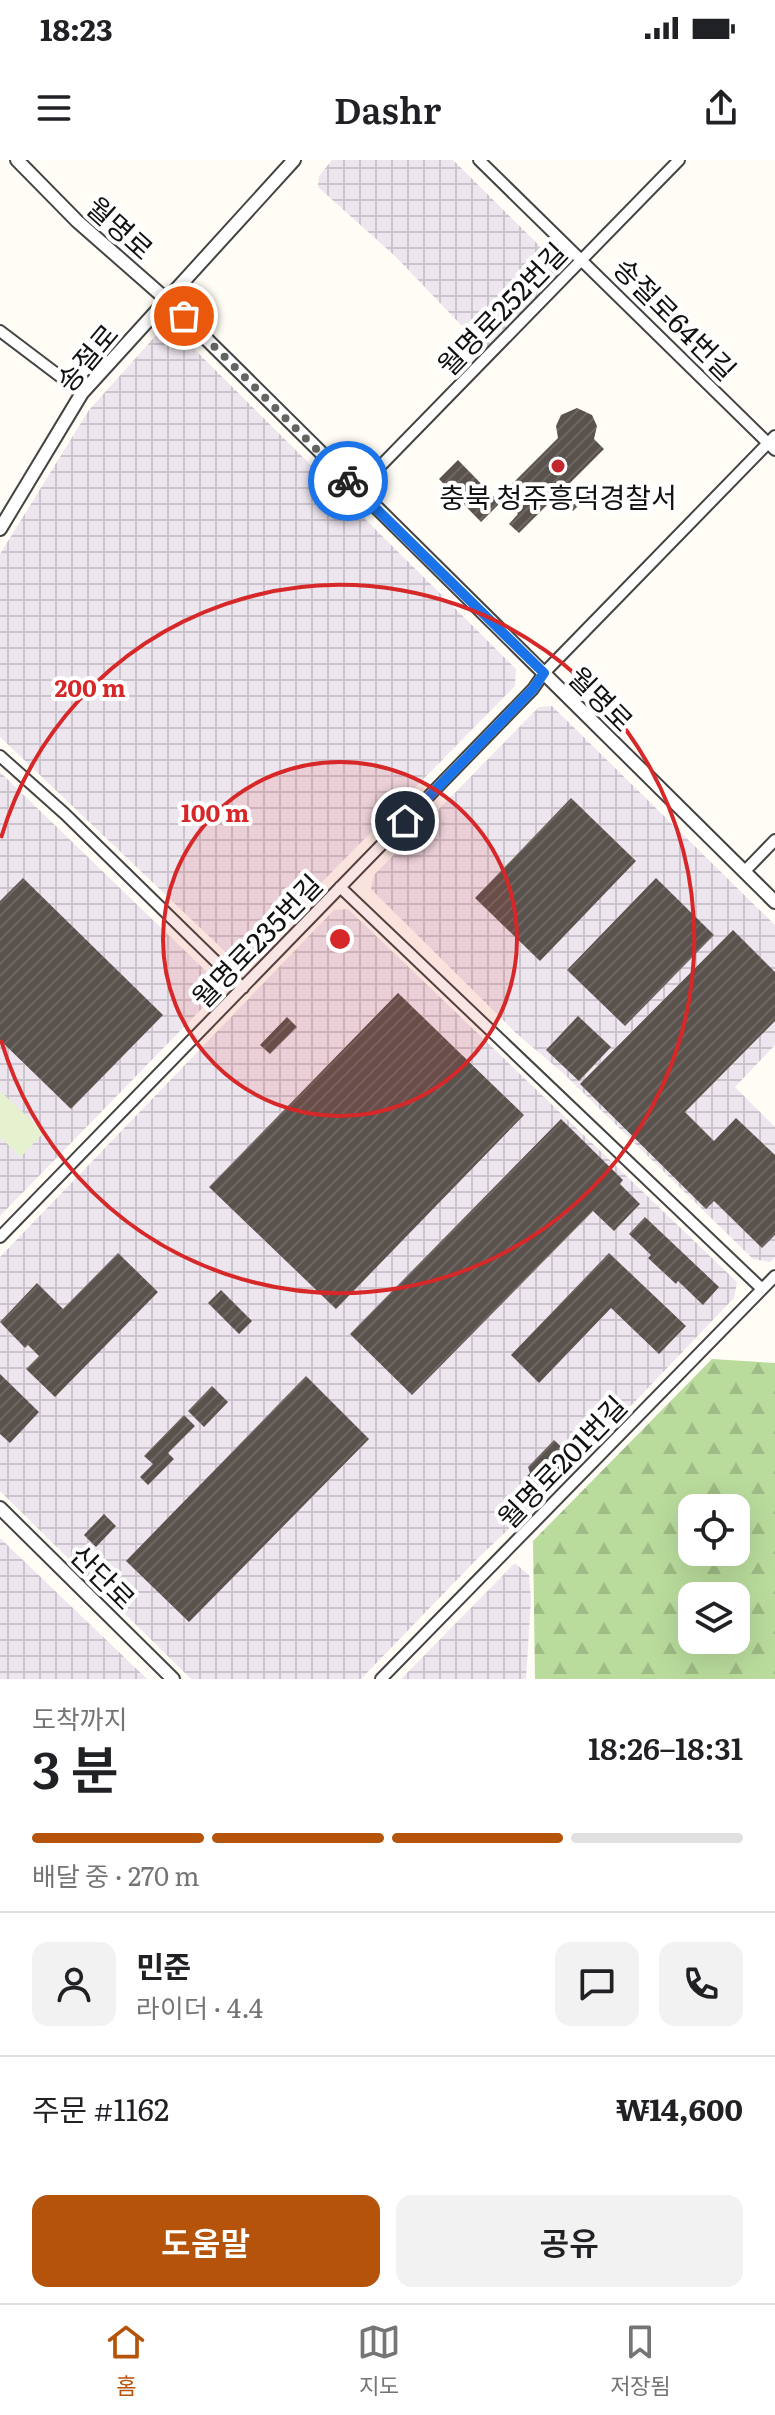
<!DOCTYPE html>
<html lang="ko">
<head>
<meta charset="utf-8">
<style>
	:root { --surface:#fff; --page:#f2f2f2; --text:#202124; --muted:#757577; --line:#e0e0e0; --accent:#b45309 }
	body { margin:0; font-family:Literata,"Noto Sans KR",serif; background:var(--page); color:var(--text); height:100vh; display:flex; flex-direction:column; font-size:30px; white-space:nowrap }
	* { box-sizing:border-box; margin:0 }
	p { font-size:26px; color:var(--muted) }
	.icon { flex:none; width:44px; height:44px; fill:none; stroke:currentColor; stroke-width:2; stroke-linecap:round; stroke-linejoin:round }
	.map { position:relative; height:1519px; overflow:hidden }
	.side { display:flex; flex-direction:column; background:var(--surface); flex:1 }
	.side>* { flex:none }
	.controls { position:absolute; left:678px; top:1334px; display:grid; gap:16px }
	.controls a { display:grid; place-items:center; width:72px; height:72px; border-radius:16px; background:var(--surface); box-shadow:0 8px 32px #0002; font-size:40px }
	.pin { position:absolute; display:grid; place-items:center; width:68px; height:68px; color:#fff; margin:-34px; border:4px solid #fff; border-radius:50%; box-shadow:0 2px 8px #0007 }
	.courier { position:absolute; display:grid; place-items:center; width:80px; height:80px; margin:-40px; border:6px solid #1a73e8; border-radius:50%; background:#fff; color:#222; box-shadow:0 2px 10px #0007 }
	.summary em { font-style:normal; font-weight:600 }
	.summary div { display:flex; flex-direction:column-reverse }
	.summary { display:flex; align-items:center; justify-content:space-between; height:136px; padding:0 32px }
	h1 { font-size:52px; font-weight:600; line-height:60px }
	.bar { display:grid; grid-template-columns:repeat(4,1fr); gap:12px 8px; align-content:center; height:96px; padding:0 32px }
	.bar i { height:10px; border-radius:6px; background:var(--line) }
	.bar .on { background:var(--accent) }
	.bar p { grid-column:span 4 }
	.line { display:flex; align-items:center; gap:20px; padding:0 32px; border-top:2px solid var(--line) }
	.line div { flex:1 }
	.round { display:grid; place-items:center; flex:none; width:84px; height:84px; border-radius:16px; background:var(--page) }
	.cta { display:flex; gap:16px; margin-top:auto; padding:16px 32px }
	.cta a { flex:1; height:92px; border-radius:16px; background:var(--accent); color:#fff; font-size:32px; font-weight:600; line-height:92px; text-align:center }
	.cta a+a { background:var(--page); color:var(--text) }
	.status { display:flex; justify-content:space-between; align-items:center; height:56px; padding:0 40px; background:var(--surface); direction:ltr }
	.status svg { height:22px; fill:currentColor }
	header { display:flex; justify-content:space-between; align-items:center; height:104px; padding:0 32px; background:var(--surface); font-size:36px; font-weight:600 }
	.tab-bar { display:flex; justify-content:space-around; align-items:center; height:112px; border-top:2px solid var(--line); background:var(--surface); font-size:22px; color:var(--muted) }
	.tab-bar a { display:grid; justify-items:center; gap:4px }
	.tab-bar .on { color:var(--accent) }
	.map>svg:first-child { display:block }
	.industrial { fill:url(#industrial-grid) }
	.forest { fill:url(#forest-firs); fill-rule:evenodd }
	.pitch { fill:#e6f2cf }
	.building { fill:url(#building-hatch) }
	.lines { fill:none; stroke-linecap:round; stroke-linejoin:round }
	.minor-casing { stroke:#444; stroke-width:14 }
	.tertiary-casing { stroke:#444; stroke-width:16 }
	.minor { stroke:#fff; stroke-width:10 }
	.tertiary { stroke:#fff; stroke-width:12 }
	.done { stroke:#646461; stroke-width:8; stroke-dasharray:0 14.4 }
	.route { stroke:#1a73e8; stroke-width:10 }
	.ring { fill:none; stroke:#d62828; stroke-width:4 }
	.poi-dot { fill:#c4262e; stroke:#fff; stroke-width:3 }
	.labels { text-anchor:middle; dominant-baseline:central; stroke-width:8; stroke-linejoin:round; paint-order:stroke }
	.street-label { font-size:28px; fill:#111; stroke:#fff }
	.poi-label { font-size:28px; fill:#111; stroke:#fff }
	.centre { fill:#d62828; stroke:#fff; stroke-width:4 }
	.ring-label { font-size:24px; text-anchor:middle; font-weight:bold; fill:#d62828; stroke:#fff; stroke-width:8; stroke-linejoin:round; paint-order:stroke }
</style>
</head>
<body>
<div class="status"><b>18:23</b><svg viewBox="0 0 49 12"><path d="M0 12V9h3v3zM5 12V6h3v6zM10 12V3h3v9zM15 12V0h3v12zM26 1h20v11H26zM47 4h2v5h-2z"/></svg></div>
<header><svg class="icon" aria-label="menu" viewBox="0 0 24 24"><path d="M4 6h16M4 12h16M4 18h16"/></svg>Dashr<svg class="icon" aria-label="share" viewBox="0 0 24 24"><path d="M12 15V3M7 8l5-5 5 5M5 13v7h14v-7"/></svg></header>
<div class="map">
<svg width="775" height="1519" viewBox="0 0 775 1519">
	<defs>
		<pattern id="industrial-grid" width="8" height="8" patternUnits="userSpaceOnUse" patternTransform="scale(2)"><rect width="8" height="8" fill="#eee6ef"/><path d="M0 4h8M4 0v8" fill="none" stroke="#cbc4cc"/></pattern>
		<pattern id="forest-firs" width="22" height="20" patternUnits="userSpaceOnUse" patternTransform="scale(2)"><rect width="22" height="20" fill="#b9dc9c"/><path d="M5 1l3.5 6h-7zM16 11l3.5 6h-7z" fill="#9ebc85"/></pattern>
		<pattern id="building-hatch" width="6" height="6" patternUnits="userSpaceOnUse" patternTransform="scale(2)"><rect width="6" height="6" fill="#5a524d"/><path d="M-1 1l2-2M0 6l6-6M5 7l2-2" fill="none" stroke="#6d6662"/></pattern>
	</defs>
	<rect width="100%" height="100%" fill="#fffdf5"/>
	<!-- industrial -->
	<path class="industrial" d="M332 0H453L566 112 486 191 395 96 318 27 319 16Z
		M175 170 516 509 515 526 246 799H233L0 577V394L89 250 160 171Z
		M552 546 775 765V885L735 927 775 967V1097L770 1102 753 1099 563 913 516 873 371 729 374 715 539 547Z
		M0 612 214 819 215 835 0 1056Z
		M348 749 737 1122 734 1138 559 1321 476 1400 361 1519H191L0 1331V1097L334 750Z
		M0 1378 147 1519H0Z
		M515 1403 529 1415 531 1439 526 1519H401Z"/>
	<!-- forest -->
	<path class="forest" d="M712 1199 775 1203V1519H535L533 1381ZM692 1348H736V1392H692ZM692 1436H736V1480H692Z"/>
	<!-- pitch -->
	<path class="pitch" d="M0 931 44 972 21 997 0 977Z"/>
	<!-- building -->
	<path class="building" d="M577 248 592 255 597 266 594 279 604 289 569 324 584 340 573 351 557 335 519 373 509 364 518 354 500 336 558 278 556 266 561 255Z
		M458 300 500 343 481 362 439 319Z
		M571 638 636 701 540 801 475 738Z
		M23 718 163 855 71 949 0 880V741Z
		M656 718 714 775 625 866 567 810Z
		M733 770 775 812V861L685 952 714 981 736 958 775 995V1075L762 1088 714 1041 706 1049 580 924Z
		M398 833 524 955 336 1149 209 1027Z
		M578 856 611 887 579 921 546 890Z
		M287 857 297 867 270 894 260 885Z
		M561 959 623 1020 620 1024 640 1044 614 1071 593 1051 412 1235 350 1174Z
		M645 1057 719 1127 703 1145 678 1121 676 1124 648 1098 651 1095 629 1074Z
		M118 1093 158 1132 55 1237 26 1209 39 1196 28 1185 25 1188 0 1162 37 1123 63 1149Z
		M609 1093 686 1166 659 1194 611 1148 539 1223 511 1195Z
		M221 1130 252 1161 239 1174 208 1143Z
		M0 1214 39 1252 10 1283 0 1274Z
		M306 1216 369 1279 189 1462 126 1401Z
		M212 1226 228 1242 204 1267 188 1251Z
		M184 1255 195 1266 168 1293 174 1299 148 1325 140 1317 153 1304 144 1296Z
		M554 1280 574 1299 547 1327 542 1323 534 1331 523 1320 530 1313 528 1307Z
		M104 1354 116 1366 96 1387 84 1375Z"/>
	<g class="lines">
		<defs>
			<path id="minor" d="M479 0 775 290
				M0 171 82 233
				M357 330 679 0
				M0 596 65 654 243 828
				M744 712 775 680
				M340 727 762 1129
				M0 1077 533 529 544 513 775 276
				M381 1519 775 1116"/>
			<path id="tertiary" d="M17 0 77 61 167 140 775 742
				M0 369 82 233 294 0
				M0 1348 173 1519"/>
		</defs>
		<!-- minor casing -->
		<use href="#minor" class="minor-casing"/>
		<!-- tertiary casing -->
		<use href="#tertiary" class="tertiary-casing"/>
		<!-- minor -->
		<use href="#minor" class="minor"/>
		<!-- tertiary -->
		<use href="#tertiary" class="tertiary"/>
	</g>
	<g class="lines">
		<!-- done -->
		<path class="done" d="M184 156 348 321"/>
		<!-- route -->
		<path class="route" d="M348 321 544 513 533 529 405 661"/>
	</g>
	<!-- distance rings -->
	<circle cx="340" cy="779" r="177" fill="#d62828" fill-opacity=".12"/>
	<g class="ring">
		<circle cx="340" cy="779" r="177"/>
		<path d="M1 678A354 354 0 1 1 1 880"/>
	</g>
	<!-- markers -->
	<circle class="poi-dot" cx="558" cy="306" r="8"/>
	<g class="labels">
		<!-- street labels -->
		<g class="street-label">
			<text transform="translate(121 67) rotate(42)">월명로</text>
			<text transform="translate(501 148) rotate(-46)">월명로252번길</text>
			<text transform="translate(676 158) rotate(45)">송절로64번길</text>
			<text transform="translate(86 197) rotate(-50)">송절로</text>
			<text transform="translate(602 538) rotate(45)">월명로</text>
			<text transform="translate(256 780) rotate(-46)">월명로235번길</text>
			<text transform="translate(561 1301) rotate(-46)">월명로201번길</text>
			<text transform="translate(104 1416) rotate(45)">산단로</text>
		</g>
		<!-- poi labels -->
		<g class="poi-label">
			<text x="558" y="336">충북 청주흥덕경찰서</text>
		</g>
	</g>
	<circle cx="340" cy="779" r="12" class="centre"/>
	<g class="ring-label">
		<text x="90" y="537">200 m</text>
		<text x="215" y="662">100 m</text>
	</g>
</svg>
<div class="controls">
<a><svg class="icon" aria-label="locate" viewBox="0 0 24 24"><circle cx="12" cy="12" r="6"/><path d="M12 2v4M12 18v4M2 12h4M18 12h4"/></svg></a>
<a><svg class="icon" aria-label="layers" viewBox="0 0 24 24"><path d="M12 4l9 5-9 5-9-5zM3 14l9 5 9-5"/></svg></a>
</div>
<div class="pin" style="left:184px;top:156px;background:#ea580c"><svg class="icon" aria-label="bag" viewBox="0 0 24 24"><path d="M5 8h14l-1 12H6zM9 8a3 3 0 0 1 6 0"/></svg></div>
<div class="pin" style="left:405px;top:661px;background:#1f2937"><svg class="icon" aria-label="home" viewBox="0 0 24 24"><path d="M3 11l9-7 9 7M6 9v11h12V9"/></svg></div>
<div class="courier" style="left:348px;top:321px"><svg class="icon" aria-label="bike" viewBox="0 0 24 24"><circle cx="6" cy="16" r="4"/><circle cx="18" cy="16" r="4"/><path d="M6 16l4-8h5l3 8M10 8l3 8H6M13 5h3"/></svg></div>
</div>
<section class="side">
<div class="summary"><div><h1>3 분</h1><p>도착까지</p></div><em>18:26–18:31</em></div>
<div class="bar"><i class="on"></i><i class="on"></i><i class="on"></i><i></i><p>배달 중 · 270 m</p></div>
<div class="line" style="height:144px"><a class="round"><svg class="icon" aria-label="person" viewBox="0 0 24 24"><circle cx="12" cy="8" r="4"/><path d="M4 21q1-7 8-7t8 7"/></svg></a><div><b>민준</b><p>라이더 · 4.4</p></div><a class="round"><svg class="icon" aria-label="chat" viewBox="0 0 24 24"><path d="M4 5h16v11H9l-5 4z"/></svg></a><a class="round"><svg class="icon" aria-label="phone" viewBox="0 0 24 24"><path d="M5 4h4l2 5-3 2q2 4 5 5l2-3 5 2v4C11 20 4 13 5 4z"/></svg></a></div>
<div class="line" style="height:104px"><div>주문 #1162</div><b>₩14,600</b></div>
<div class="cta"><a>도움말</a><a>공유</a></div>
</section>
<nav class="tab-bar">
<a class="on"><svg class="icon" aria-label="home" viewBox="0 0 24 24"><path d="M3 11l9-7 9 7M6 9v11h12V9"/></svg>홈</a>
<a><svg class="icon" aria-label="map" viewBox="0 0 24 24"><path d="M3 6l6-2 6 2 6-2v14l-6 2-6-2-6 2zM9 4v14M15 6v14"/></svg>지도</a>
<a><svg class="icon" aria-label="saved" viewBox="0 0 24 24"><path d="M7 4h10v16l-5-4-5 4z"/></svg>저장됨</a>
</nav>
</body>
</html>
